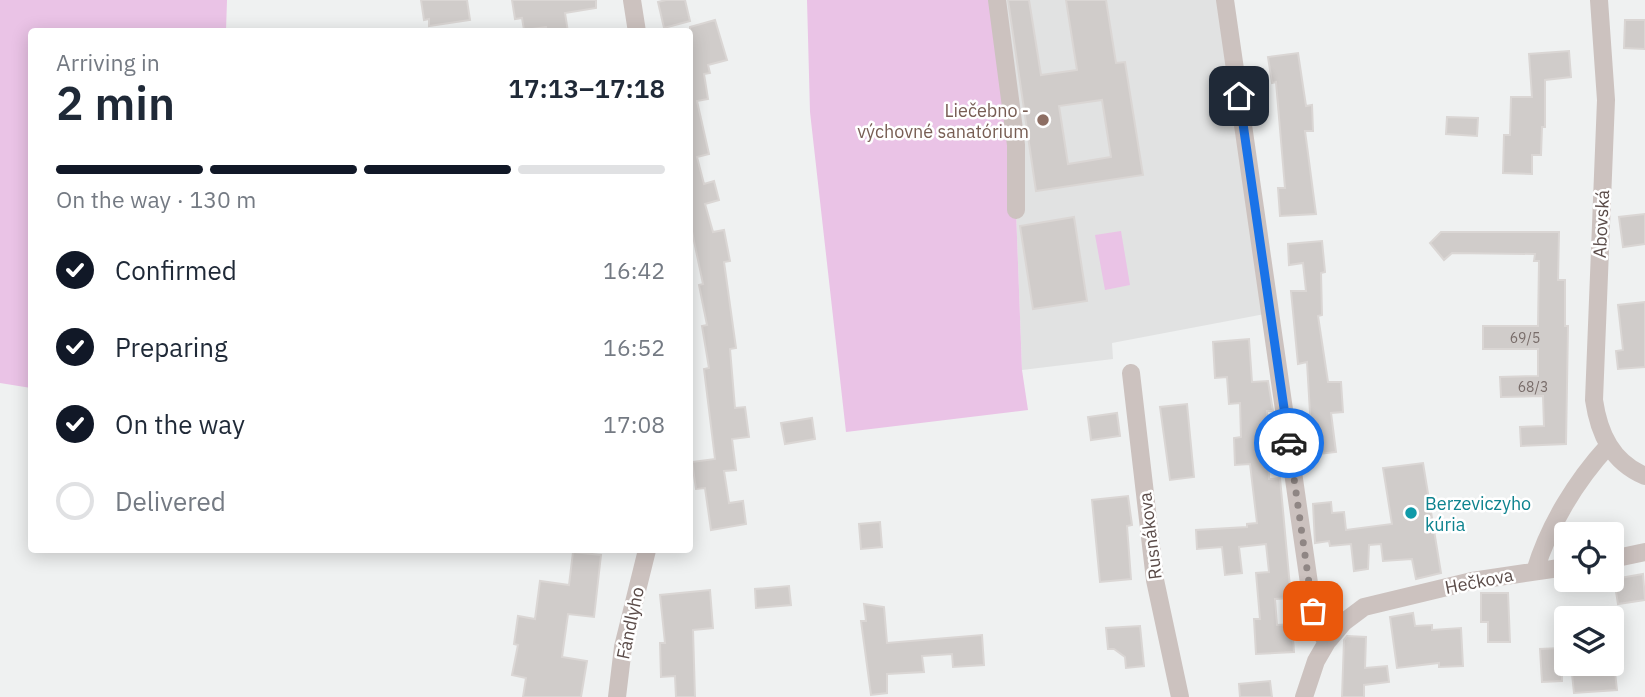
<!DOCTYPE html>
<html lang="en">
<head>
<meta charset="utf-8">
<style>
	:root { --surface:#fff; --page:#f6f6f7; --text:#1f2937; --muted:#747a83; --line:#e0e1e3; --accent:#111827 }
	body { margin:0; font-family:"IBM Plex Sans",sans-serif; background:var(--page); color:var(--text); height:100vh; display:flex; flex-direction:column; font-size:26px; white-space:nowrap }
	* { box-sizing:border-box; margin:0 }
	p { font-size:23px; color:var(--muted) }
	.icon { flex:none; width:38px; height:38px; fill:none; stroke:currentColor; stroke-width:2; stroke-linecap:round; stroke-linejoin:round }
	.map { position:relative; flex:1; overflow:hidden }
	.drawer { position:absolute; left:28px; top:28px; width:665px; height:525px; display:flex; flex-direction:column; background:var(--surface); border-radius:7px; box-shadow:0 4px 18px #0003 }
	.drawer>* { flex:none }
	.fabs { position:absolute; left:1554px; top:522px; display:grid; gap:14px }
	.fabs a { display:grid; place-items:center; width:70px; height:70px; border-radius:7px; background:var(--surface); box-shadow:0 4px 18px #0003; font-size:35px }
	.pin { position:absolute; display:grid; place-items:center; width:60px; height:60px; color:#fff; margin:-30px; border-radius:14px; box-shadow:0 4px 10px #0006 }
	.courier { position:absolute; display:grid; place-items:center; width:70px; height:70px; margin:-35px; border:5px solid #1a73e8; border-radius:50%; background:#fff; color:#222; box-shadow:0 2px 9px #0007 }
	.headline em { font-style:normal; font-weight:600 }
	.headline div { display:flex; flex-direction:column-reverse }
	.headline { display:flex; align-items:center; justify-content:space-between; height:119px; padding:0 28px }
	h1 { font-size:46px; font-weight:600; line-height:52px }
	.bar { display:grid; grid-template-columns:repeat(4,1fr); gap:10px 7px; align-content:center; height:84px; padding:0 28px }
	.bar i { height:9px; border-radius:5px; background:var(--line) }
	.bar .active { background:var(--accent) }
	.bar p { grid-column:span 4 }
	ol { padding:0 28px; list-style:none }
	li { display:flex; align-items:center; gap:21px; height:77px }
	li p { margin-inline-start:auto }
	li .icon { padding:7px; border-radius:50%; background:var(--accent); color:#fff; stroke-width:4 }
	li:last-child { color:var(--muted) }
	li i { width:38px; height:38px; border:4px solid var(--line); border-radius:50% }
	.map>svg:first-child { display:block }
	.education { fill:#e1e2e2 }
	.green { fill:#eac3e6 }
	.building { fill:#d0ccca; stroke:#dad6d4; stroke-width:2; fill-rule:evenodd }
	.lines { fill:none; stroke-linecap:round; stroke-linejoin:round }
	.minor { stroke:#ccc2bf; stroke-width:18 }
	.done { stroke:#8f8684; stroke-width:7; stroke-dasharray:0 12.6 }
	.route { stroke:#1a73e8; stroke-width:9 }
	.education-dot { fill:#8d6e63; stroke:#fff; stroke-width:2.5 }
	.culture-dot { fill:#0f9aa8; stroke:#fff; stroke-width:2.5 }
	.labels { text-anchor:middle; dominant-baseline:central; stroke-width:5; stroke-linejoin:round; paint-order:stroke }
	.number-label { font-size:14px; fill:#786c69 }
	.education-label { font-size:18px; fill:#785e54; stroke:#fff; text-anchor:end }
	.street-label { font-size:18px; fill:#5b4c49; stroke:#fff }
	.culture-label { font-size:18px; fill:#0d838f; stroke:#fff; text-anchor:start }
</style>
</head>
<body>
<div class="map">
<svg width="1645" height="697" viewBox="0 0 1645 697">
	<rect width="100%" height="100%" fill="#eff1f1"/>
	<!-- education -->
	<path class="education" d="M997 0H1225L1270 313 1112 343 1113 359 1022 370 1016 210Z"/>
	<!-- green -->
	<path class="green" d="M0 0H227L226 31 32 32 31 388 0 383Z
		M807 0H997L1016 210 1022 370 1028 410 846 432 810 112Z
		M1121 231 1130 285 1105 290 1095 235Z"/>
	<!-- building -->
	<path class="building" d="M421 0H467L470 20 429 26V19L424 20Z
		M512 0H596V8L565 13 568 32H547L546 27 524 30 522 18 515 19Z
		M666 0H685L690 21 664 28 658 2Z
		M1008 0H1029L1041 75 1077 70 1066 0H1106L1116 63 1125 62 1143 175 1036 191ZM1102 100 1111 157 1068 164 1059 106Z
		M715 20 727 60 708 65 710 73 704 74 708 99 697 101 709 154 697 157 704 184 714 181 719 200 705 204 713 232 724 230 730 261 724 262 736 348 730 349 735 408 745 407 749 437 732 439 736 470 724 471 729 503 743 501 746 524 711 530 705 488 696 489 692 462 715 459 704 369 709 368 702 326 707 325 699 285 703 284 690 222V27Z
		M1625 20H1645V49L1624 48Z
		M1569 51 1571 77 1545 80V127H1542L1541 155H1532V174L1503 173 1504 135H1510L1511 97H1532L1529 54Z
		M1298 53 1306 106 1312 105 1313 131H1305L1316 214 1280 216 1278 188H1285L1276 82 1272 83 1268 57Z
		M1447 117 1478 118 1477 136 1446 134Z
		M1645 214V244L1623 247 1619 217Z
		M1074 217 1087 301 1033 309 1020 226Z
		M1441 232H1559L1558 280H1565V326H1568L1566 444 1521 446 1520 427 1544 426 1543 396 1501 397 1500 377 1538 376V349H1483V326H1538L1539 261H1534L1535 254 1452 253 1444 260 1430 243Z
		M1322 241 1325 272 1321 273 1322 315 1318 316 1328 382H1341L1343 412 1331 413 1336 452 1303 456 1300 431 1311 430 1307 362 1298 364 1291 291H1306L1303 263 1289 265 1288 244Z
		M1645 302V367L1618 369 1616 351 1623 350 1618 305Z
		M1249 339 1252 382 1268 381 1273 411H1267L1269 479 1280 478 1291 598 1275 599 1277 625 1292 624 1294 652 1256 654 1254 619H1260L1256 573 1269 572 1266 544 1239 547 1242 573 1225 575 1222 547 1197 549 1196 530 1247 527V524L1257 523 1250 464 1235 465 1234 438 1241 437 1240 403 1229 404 1227 377 1215 378 1213 342Z
		M1187 404 1194 477 1170 480 1160 407Z
		M1117 413 1120 436 1091 440 1088 417Z
		M812 418 815 439 785 444 781 423Z
		M1423 463 1441 573 1416 579 1412 559 1383 561 1381 544 1369 545 1368 569 1354 571 1351 544 1330 546 1329 541 1315 543 1313 504 1331 502 1332 513 1344 512 1346 530 1392 524 1383 468Z
		M1128 496 1132 525 1127 526 1131 579 1100 582 1092 500Z
		M880 522 882 547 861 549 859 524Z
		M573 552 601 555 594 617 568 614 562 657 587 661 581 697H523L526 678 512 675 518 645 514 644 518 616 535 619 540 581 569 585Z
		M1643 574 1645 600 1618 604 1614 579Z
		M789 586 791 605 756 608 755 589Z
		M710 590 713 628 693 630 695 697H676L675 676 661 677 660 643H665L660 595Z
		M1481 593H1508L1510 642H1488V622H1481Z
		M864 604 884 607 887 643 982 635 984 665 953 667 952 654 922 656 924 672 887 674V693L871 695 861 621H866Z
		M1413 613 1415 626 1432 625V630L1461 628 1463 666 1439 667V663L1397 668 1390 617Z
		M1140 626 1144 666 1126 668 1125 657 1114 649H1108L1106 628Z
		M1347 636 1366 637 1365 668 1387 666 1389 682 1364 685V697H1342L1344 640Z
		M1561 648 1562 681 1542 682 1540 649Z
		M1596 663H1614L1617 690 1574 693 1572 674 1597 672Z
		M1270 681 1272 697H1240L1239 684Z"/>
	<g class="lines">
		<!-- minor -->
		<path class="minor" d="M632 0 637 32
			M997 0 1016 145V210
			M1225 0 1311 597 1316 626 1327 642 1316 661 1304 697
			M1599 0 1606 100 1594 400C1599 434 1612 462 1645 476
			M1131 373 1155 580 1180 697
			M1612 559 1645 552
			M1535 571C1549 525 1576 481 1608 446
			M1327 642 1344 622 1364 607 1472 581 1566 567
			M617 697 623 647 647 550"/>
	</g>
	<g class="lines">
		<!-- done -->
		<path class="done" d="M1289 443 1313 611"/>
		<!-- route -->
		<path class="route" d="M1239 96 1289 443"/>
	</g>
	<!-- markers -->
	<circle class="education-dot" cx="1043" cy="120" r="7"/>
	<circle class="culture-dot" cx="1411" cy="513" r="7"/>
	<g class="labels">
		<!-- number labels -->
		<g class="number-label">
			<text x="1525" y="338">69/5</text>
			<text x="1533" y="387">68/3</text>
		</g>
		<!-- education labels -->
		<g class="education-label">
			<text x="1029" y="110">Liečebno -<tspan x="1029" dy="21">výchovné sanatórium</tspan></text>
		</g>
		<!-- street labels -->
		<g class="street-label">
			<text transform="translate(1601 224) rotate(-87)">Abovská</text>
			<text transform="translate(1150 536) rotate(-97)">Rusnákova</text>
			<text transform="translate(1479 581) rotate(-11)">Hečkova</text>
			<text transform="translate(630 623) rotate(-78)">Fándlyho</text>
		</g>
		<!-- culture labels -->
		<g class="culture-label">
			<text x="1425" y="503">Berzeviczyho<tspan x="1425" dy="21">kúria</tspan></text>
		</g>
	</g>
</svg>
<div class="fabs">
<a><svg class="icon" aria-label="locate" viewBox="0 0 24 24"><circle cx="12" cy="12" r="6"/><path d="M12 2v4M12 18v4M2 12h4M18 12h4"/></svg></a>
<a><svg class="icon" aria-label="layers" viewBox="0 0 24 24"><path d="M12 4l9 5-9 5-9-5zM3 14l9 5 9-5"/></svg></a>
</div>
<div class="pin" style="left:1313px;top:611px;background:#ea580c"><svg class="icon" aria-label="bag" viewBox="0 0 24 24"><path d="M5 8h14l-1 12H6zM9 8a3 3 0 0 1 6 0"/></svg></div>
<div class="pin" style="left:1239px;top:96px;background:#1f2937"><svg class="icon" aria-label="home" viewBox="0 0 24 24"><path d="M3 11l9-7 9 7M6 9v11h12V9"/></svg></div>
<div class="courier" style="left:1289px;top:443px"><svg class="icon" aria-label="car" viewBox="0 0 24 24"><path d="M5 17H2v-5l4-1 3-4h7l3 4 3 1v5h-3M9 17h6M6 11h13"/><circle cx="7" cy="17" r="2"/><circle cx="17" cy="17" r="2"/></svg></div>
<section class="drawer">
<div class="headline"><div><h1>2 min</h1><p>Arriving in</p></div><em>17:13–17:18</em></div>
<div class="bar"><i class="active"></i><i class="active"></i><i class="active"></i><i></i><p>On the way · 130 m</p></div>
<ol>
<li><svg class="icon" aria-label="check" viewBox="0 0 24 24"><path d="M5 12l5 5 9-10"/></svg>Confirmed<p>16:42</p></li>
<li><svg class="icon" aria-label="check" viewBox="0 0 24 24"><path d="M5 12l5 5 9-10"/></svg>Preparing<p>16:52</p></li>
<li><svg class="icon" aria-label="check" viewBox="0 0 24 24"><path d="M5 12l5 5 9-10"/></svg>On the way<p>17:08</p></li>
<li><i></i>Delivered</li>
</ol>
</section>
</div>
</body>
</html>
